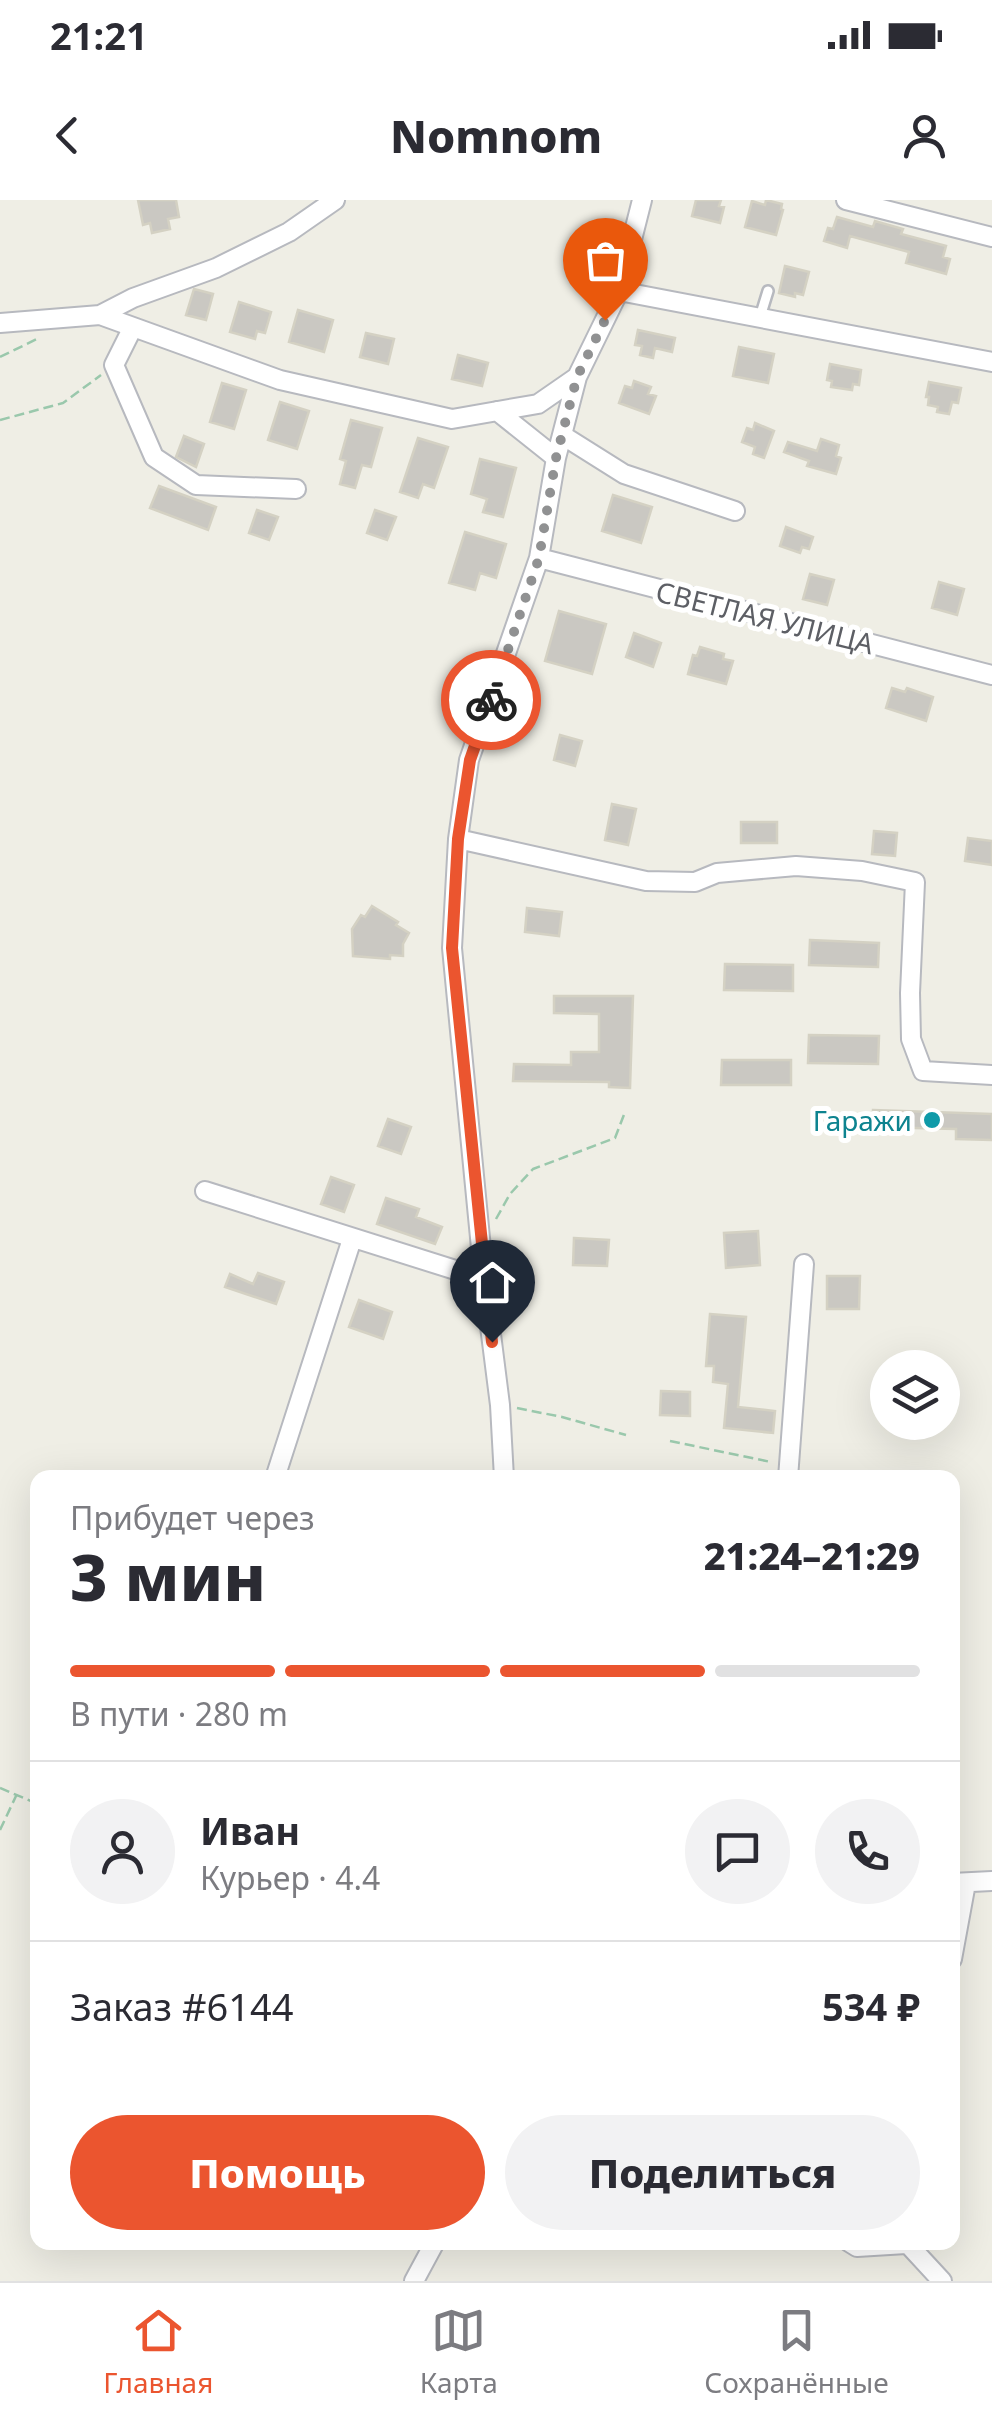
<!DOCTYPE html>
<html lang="ru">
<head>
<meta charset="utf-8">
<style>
	:root { --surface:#fff; --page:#f2f2f3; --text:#2b2b33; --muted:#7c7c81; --line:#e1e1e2; --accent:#eb552f }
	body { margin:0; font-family:"Noto Sans",sans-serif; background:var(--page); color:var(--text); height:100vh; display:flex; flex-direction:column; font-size:38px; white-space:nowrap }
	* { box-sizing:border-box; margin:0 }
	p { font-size:32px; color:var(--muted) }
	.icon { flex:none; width:55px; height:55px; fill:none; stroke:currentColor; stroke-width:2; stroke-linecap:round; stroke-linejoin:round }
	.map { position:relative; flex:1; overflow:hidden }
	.side { position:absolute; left:30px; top:1270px; width:930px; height:780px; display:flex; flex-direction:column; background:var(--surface); border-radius:20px; box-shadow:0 10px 40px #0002 }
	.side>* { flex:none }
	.fabs { position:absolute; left:870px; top:1150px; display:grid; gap:20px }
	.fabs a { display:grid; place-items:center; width:90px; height:90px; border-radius:50%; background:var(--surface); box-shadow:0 10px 40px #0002; font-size:50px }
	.pin { position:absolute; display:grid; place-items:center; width:85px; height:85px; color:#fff; margin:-102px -42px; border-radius:50% 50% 50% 0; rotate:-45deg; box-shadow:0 0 10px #0007 }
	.pin .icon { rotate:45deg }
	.courier { position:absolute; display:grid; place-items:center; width:100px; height:100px; margin:-50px; border:8px solid #eb552f; border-radius:50%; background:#fff; color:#222; box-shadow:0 2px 12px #0007 }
	.summary em { font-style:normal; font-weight:800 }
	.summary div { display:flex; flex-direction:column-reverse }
	.summary { display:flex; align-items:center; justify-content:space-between; height:170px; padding:0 40px }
	h1 { font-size:65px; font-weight:800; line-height:75px }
	.bar { display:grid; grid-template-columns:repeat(4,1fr); gap:15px 10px; align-content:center; height:120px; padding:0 40px }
	.bar i { height:12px; border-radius:8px; background:var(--line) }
	.bar .active { background:var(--accent) }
	.bar p { grid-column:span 4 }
	.line { display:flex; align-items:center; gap:25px; padding:0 40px; border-top:2px solid var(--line) }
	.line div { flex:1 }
	.round { display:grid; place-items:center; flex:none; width:105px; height:105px; border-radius:52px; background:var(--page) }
	.primary-button { display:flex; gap:20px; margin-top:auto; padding:20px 40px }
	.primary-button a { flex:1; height:115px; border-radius:60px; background:var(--accent); color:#fff; font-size:40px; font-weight:800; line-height:115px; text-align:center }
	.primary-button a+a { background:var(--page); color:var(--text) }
	.status { display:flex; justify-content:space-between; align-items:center; height:70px; padding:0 50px; background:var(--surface); direction:ltr }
	.status svg { height:28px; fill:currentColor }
	header { display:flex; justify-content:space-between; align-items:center; height:130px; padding:0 40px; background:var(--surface); font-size:45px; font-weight:800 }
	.tabs { display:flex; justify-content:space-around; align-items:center; height:140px; border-top:2px solid var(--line); background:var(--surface); font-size:28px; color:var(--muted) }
	.tabs a { display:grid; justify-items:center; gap:5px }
	.tabs .active { color:var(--accent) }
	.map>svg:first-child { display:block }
	.building { fill:#cac8c2; stroke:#d4d1c3; stroke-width:2.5 }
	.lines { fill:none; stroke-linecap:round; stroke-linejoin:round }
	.service-casing { stroke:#b7b9bf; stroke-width:14 }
	.minor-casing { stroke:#b7b9bf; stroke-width:22 }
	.path { stroke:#9ac8ac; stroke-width:2.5; stroke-dasharray:10 5; stroke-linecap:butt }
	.service { stroke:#fff; stroke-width:9 }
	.minor { stroke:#fff; stroke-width:18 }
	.done { stroke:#909192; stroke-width:10; stroke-dasharray:0 18 }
	.route { stroke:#eb552f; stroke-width:12 }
	.culture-dot { fill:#0f9aa8; stroke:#fff; stroke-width:4 }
	.labels { text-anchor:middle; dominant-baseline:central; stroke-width:10; stroke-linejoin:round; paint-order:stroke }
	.street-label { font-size:28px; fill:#5d5f65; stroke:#fff }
	.culture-label { font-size:28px; fill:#0d838f; stroke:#fff; text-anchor:end }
</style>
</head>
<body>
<div class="status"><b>21:21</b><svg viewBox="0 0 49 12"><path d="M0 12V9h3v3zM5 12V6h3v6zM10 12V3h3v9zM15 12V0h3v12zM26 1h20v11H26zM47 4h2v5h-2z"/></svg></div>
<header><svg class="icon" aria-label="back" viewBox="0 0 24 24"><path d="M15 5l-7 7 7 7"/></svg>Nomnom<svg class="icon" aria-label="person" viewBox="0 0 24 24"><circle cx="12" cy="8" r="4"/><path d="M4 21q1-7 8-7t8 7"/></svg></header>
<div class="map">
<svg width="992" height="2081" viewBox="0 0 992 2081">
	<rect width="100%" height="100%" fill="#efeee5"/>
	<!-- building -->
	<path class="building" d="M138 0H176L179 17 168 19 170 29 152 33 150 23 143 25Z
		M696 0H721L719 6 724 7 720 23 692 16Z
		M766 0 782 4 781 9 783 10 776 35 745 27 752 1 765 5Z
		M837 17 873 27 875 21 903 29 901 34 946 46 943 57 950 59 946 74 906 63 909 52 850 36 847 48 824 41 828 28 833 29Z
		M785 66 809 72 803 95 795 93V97L779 93Z
		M194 89 213 94 206 120 186 115Z
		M239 102 271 112 265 133 257 131 255 139 230 132Z
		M298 110 333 120 324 152 289 142Z
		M638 130 675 138 672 152 655 148 653 158 640 155 642 146 635 145Z
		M366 133 394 139 388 164 360 157Z
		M739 147 774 154 768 183 733 176Z
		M458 155 488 163 482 186 452 179Z
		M830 164 861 170 859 185 853 184 852 190 831 187 832 181 827 180Z
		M634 181 651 187 648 194 656 196 649 214 619 203 625 186 632 188Z
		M929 182 961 188 958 203 952 202 949 214 937 212 938 207 928 205 929 197H926Z
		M222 183 246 190 234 229 210 222Z
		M280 202 309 211 297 249 268 240Z
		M351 220 382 228 371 267 362 265 355 288 340 284 346 261 340 259Z
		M755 223 774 231 764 258 753 254 755 247 742 242 747 228 753 230Z
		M184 236 204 244 196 267 176 257Z
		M418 238 448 247 434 288 423 284 418 298 400 292Z
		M821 239 839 245 836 256 841 258 836 274 807 266 809 261 784 252 788 242 817 251Z
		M480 259 516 268 503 317 483 312 487 299 471 294Z
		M159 286 216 307 208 330 150 308Z
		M613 295 652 307 641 343 602 331Z
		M257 310 278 317 269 340 249 333Z
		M375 310 396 317 387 340 367 333Z
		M786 327 813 337 809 349 802 347 800 353 780 346Z
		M465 332 506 344 496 378 480 373 475 390 449 383Z
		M810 374 834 380 827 405 803 399Z
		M939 382 964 389 957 415 932 408Z
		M559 411 606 424 592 474 545 461Z
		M634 433 661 443 653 467 626 457Z
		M700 447 724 454 723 459 733 461 726 484 688 474 693 455 697 456Z
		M892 488 905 492 907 488 933 497 926 521 886 508Z
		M560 535 582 541 575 566 554 560Z
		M612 604 636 609 628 645 605 640Z
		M741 622H777V643H741Z
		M874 631 897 633 895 656 872 654Z
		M968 638 992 641V665L965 661Z
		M372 706 398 722 396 725 409 733 403 744V756L390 755V759L353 756 352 729 361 715 365 717Z
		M527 708 562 712 559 736 525 732Z
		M810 740 879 743 878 767 809 765Z
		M725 764 793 765V791L724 790Z
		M554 796H633L630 888 609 887V882L513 881 514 864 571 865V852H599V814L554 813Z
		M809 835 879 836 878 864 808 863Z
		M722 860H791V885H721Z
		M873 910 992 914V940L956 939V929L872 927Z
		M388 919 411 927 401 954 378 946Z
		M331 977 354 985 344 1012 321 1004Z
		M386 998 419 1009 416 1017 442 1027 435 1044 377 1024Z
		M758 1031 760 1065 726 1068 724 1033Z
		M574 1038 609 1040 607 1066 573 1065Z
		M258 1073 284 1082 276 1104 225 1087 230 1074 253 1084Z
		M827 1076H860L859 1109H827Z
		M359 1100 392 1112 383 1139 349 1127Z
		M710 1114 746 1117 738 1207 775 1211 773 1233 724 1228 728 1184 713 1182 714 1166H706Z
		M661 1191 690 1192V1216L660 1215Z"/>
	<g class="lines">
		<defs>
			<path id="service" d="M760 117 768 91"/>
			<path id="minor" d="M846 0 992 37
				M619 91 992 162
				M100 115 280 180 452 219 538 204 577 177
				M0 123 100 115 133 98 216 68 289 32 335 0
				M133 127 114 165 154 257 196 285 296 289
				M497 211 556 258
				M562 235 624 274 735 311
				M539 358 992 475
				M458 639 646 681 695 682 717 673 796 666 862 671 915 682 910 793 911 839 923 871 992 875
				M205 991 484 1079
				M275 1278 352 1039
				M504 1278 500 1205 484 1079 452 748 458 639 469 560 539 358 556 258 577 177 619 91 642 0
				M788 1278 804 1064
				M952 1683 992 1681
				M952 1759 966 1683
				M849 2042 857 2047 906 2044
				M906 2042 942 2081
				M414 2081 435 2042"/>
		</defs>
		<!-- service casing -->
		<use href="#service" class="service-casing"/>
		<!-- minor casing -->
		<use href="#minor" class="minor-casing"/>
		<!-- path -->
		<path class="path" d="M0 157 39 138
			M0 220 63 203 101 175
			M496 1019 510 994 533 969 615 938 625 912
			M517 1208 562 1217 626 1235
			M670 1241 771 1262
			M0 1588 38 1604
			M0 1630 16 1596"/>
		<!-- service -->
		<use href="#service" class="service"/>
		<!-- minor -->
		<use href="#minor" class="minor"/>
	</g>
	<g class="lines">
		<!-- done -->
		<path class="done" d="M491 500 539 358 556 258 577 177 605 120"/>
		<!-- route -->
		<path class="route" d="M491 500 470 560 458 639 452 748 492 1142"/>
	</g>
	<!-- markers -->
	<circle class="culture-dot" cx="932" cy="920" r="10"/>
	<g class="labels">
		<!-- street labels -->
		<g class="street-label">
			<text transform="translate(765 417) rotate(14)">СВЕТЛАЯ УЛИЦА</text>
		</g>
		<!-- culture labels -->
		<g class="culture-label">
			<text x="912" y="920">Гаражи</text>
		</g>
	</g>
</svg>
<div class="fabs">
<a><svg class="icon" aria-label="layers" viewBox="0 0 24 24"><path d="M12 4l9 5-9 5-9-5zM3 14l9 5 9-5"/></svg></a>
</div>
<div class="pin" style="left:605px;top:120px;background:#ea580c"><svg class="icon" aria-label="bag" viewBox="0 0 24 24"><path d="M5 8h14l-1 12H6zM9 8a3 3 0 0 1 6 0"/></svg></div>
<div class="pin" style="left:492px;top:1142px;background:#1f2937"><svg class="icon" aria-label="home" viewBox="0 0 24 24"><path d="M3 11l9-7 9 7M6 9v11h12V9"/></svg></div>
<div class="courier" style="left:491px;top:500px"><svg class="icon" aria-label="bike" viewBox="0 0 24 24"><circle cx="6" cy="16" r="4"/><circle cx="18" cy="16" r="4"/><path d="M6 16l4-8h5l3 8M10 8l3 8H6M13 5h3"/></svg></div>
<section class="side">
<div class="summary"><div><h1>3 мин</h1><p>Прибудет через</p></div><em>21:24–21:29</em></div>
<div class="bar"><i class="active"></i><i class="active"></i><i class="active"></i><i></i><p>В пути · 280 m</p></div>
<div class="line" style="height:180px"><a class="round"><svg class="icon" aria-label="person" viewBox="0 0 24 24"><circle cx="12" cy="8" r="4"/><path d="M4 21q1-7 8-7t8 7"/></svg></a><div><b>Иван</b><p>Курьер · 4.4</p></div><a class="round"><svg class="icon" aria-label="chat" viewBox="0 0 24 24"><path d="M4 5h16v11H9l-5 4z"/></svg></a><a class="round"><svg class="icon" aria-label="phone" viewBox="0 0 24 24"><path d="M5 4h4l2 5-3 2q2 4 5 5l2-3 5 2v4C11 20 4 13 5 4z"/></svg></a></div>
<div class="line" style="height:130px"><div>Заказ #6144</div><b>534 ₽</b></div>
<div class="primary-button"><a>Помощь</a><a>Поделиться</a></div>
</section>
</div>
<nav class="tabs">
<a class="active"><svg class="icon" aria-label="home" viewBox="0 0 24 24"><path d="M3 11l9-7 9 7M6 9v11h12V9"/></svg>Главная</a>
<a><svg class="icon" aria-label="map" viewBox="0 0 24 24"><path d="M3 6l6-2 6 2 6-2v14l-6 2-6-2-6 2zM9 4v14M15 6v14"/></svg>Карта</a>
<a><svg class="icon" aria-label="saved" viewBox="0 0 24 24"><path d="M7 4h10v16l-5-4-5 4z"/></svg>Сохранённые</a>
</nav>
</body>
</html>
